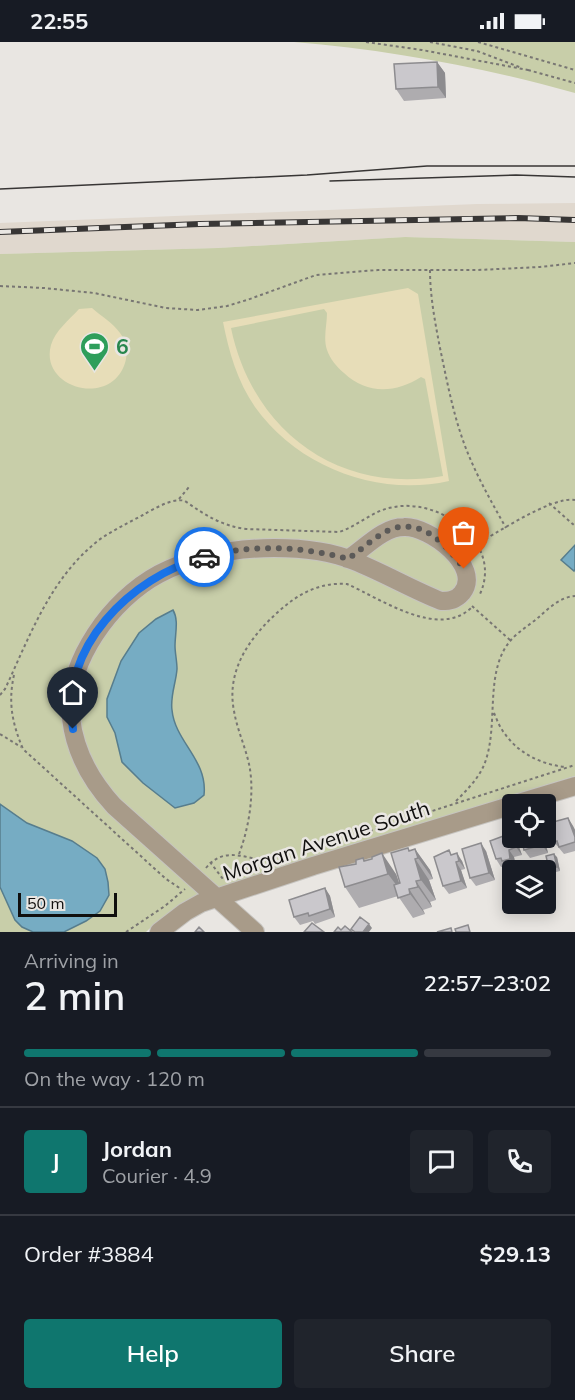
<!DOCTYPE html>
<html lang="en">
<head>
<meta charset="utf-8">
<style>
	:root { --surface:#171b24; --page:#20242c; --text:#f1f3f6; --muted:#9ea1a6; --line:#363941; --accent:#0f766e }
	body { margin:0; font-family:Mulish,sans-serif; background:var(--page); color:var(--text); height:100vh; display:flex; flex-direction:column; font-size:22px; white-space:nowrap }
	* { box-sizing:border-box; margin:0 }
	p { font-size:20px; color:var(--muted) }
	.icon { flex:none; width:33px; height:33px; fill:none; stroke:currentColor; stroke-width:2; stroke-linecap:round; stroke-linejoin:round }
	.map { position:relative; height:890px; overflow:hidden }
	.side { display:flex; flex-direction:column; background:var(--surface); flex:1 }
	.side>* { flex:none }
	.controls { position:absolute; left:502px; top:752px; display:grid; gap:12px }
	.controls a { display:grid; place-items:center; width:54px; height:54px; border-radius:6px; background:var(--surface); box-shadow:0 3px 15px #0003; font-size:30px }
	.scale { position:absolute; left:18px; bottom:15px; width:99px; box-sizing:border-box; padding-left:6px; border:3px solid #100f0e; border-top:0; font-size:16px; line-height:21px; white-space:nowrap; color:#100f0e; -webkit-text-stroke:4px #e9e6e2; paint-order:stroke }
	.pin { position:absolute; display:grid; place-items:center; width:51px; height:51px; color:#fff; margin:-62px -26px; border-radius:50% 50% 50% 0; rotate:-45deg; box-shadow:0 0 6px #0007 }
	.pin .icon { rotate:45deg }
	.courier { position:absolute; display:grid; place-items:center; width:60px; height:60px; margin:-30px; border:4px solid #1a73e8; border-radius:50%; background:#fff; color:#222; box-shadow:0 2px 8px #0007 }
	.summary em { font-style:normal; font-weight:600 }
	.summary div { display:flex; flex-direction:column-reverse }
	.summary { display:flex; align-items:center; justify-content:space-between; height:102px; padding:0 24px }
	h1 { font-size:39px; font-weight:600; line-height:45px }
	.bar { display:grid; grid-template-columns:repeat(4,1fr); gap:9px 6px; align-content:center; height:72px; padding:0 24px }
	.bar i { height:8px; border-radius:4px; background:var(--line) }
	.bar .on { background:var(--accent) }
	.bar p { grid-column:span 4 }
	.line { display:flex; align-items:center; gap:15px; padding:0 24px; border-top:2px solid var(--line) }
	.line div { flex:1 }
	.round { display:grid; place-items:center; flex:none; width:63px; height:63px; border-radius:6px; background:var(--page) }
	.action { display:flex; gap:12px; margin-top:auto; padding:12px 24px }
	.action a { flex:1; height:69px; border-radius:6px; background:var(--accent); color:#fff; font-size:24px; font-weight:600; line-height:69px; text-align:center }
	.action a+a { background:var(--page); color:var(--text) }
	.status { display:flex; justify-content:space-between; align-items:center; height:42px; padding:0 30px; background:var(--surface); direction:ltr }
	.status svg { height:16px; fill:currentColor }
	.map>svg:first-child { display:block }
	.built { fill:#e0d8ce }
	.green { fill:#c8cea9 }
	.sand { fill:#e7ddb8; fill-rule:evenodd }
	.water { fill:#76acc3; stroke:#577d8d; stroke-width:1.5 }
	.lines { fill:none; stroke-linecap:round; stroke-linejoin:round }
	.minor-casing { stroke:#c6c4c0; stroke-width:20 }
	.path { stroke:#787673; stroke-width:2; stroke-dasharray:3 3; stroke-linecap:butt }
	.minor { stroke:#a89b89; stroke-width:18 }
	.tram { stroke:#383635; stroke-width:1.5 }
	.rail-casing { stroke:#383635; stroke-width:6 }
	.rail { stroke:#e9e6e2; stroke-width:4; stroke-dasharray:11; stroke-linecap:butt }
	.wall { fill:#aeacaf }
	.shaded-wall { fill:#8d8c8f }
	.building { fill:#cac8cc; stroke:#8d8c8f; stroke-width:1.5 }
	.done { stroke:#5c5a58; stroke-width:6; stroke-dasharray:0 10.8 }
	.route { stroke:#1a73e8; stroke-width:8 }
	.labels { text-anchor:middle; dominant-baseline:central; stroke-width:5; stroke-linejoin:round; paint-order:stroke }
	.leisure-label { font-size:21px; font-weight:bold; fill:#27864d; stroke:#e9e6e2; text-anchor:start }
	.street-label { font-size:21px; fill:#100f0e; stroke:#e9e6e2 }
</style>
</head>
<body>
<div class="status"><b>22:55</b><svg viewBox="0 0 49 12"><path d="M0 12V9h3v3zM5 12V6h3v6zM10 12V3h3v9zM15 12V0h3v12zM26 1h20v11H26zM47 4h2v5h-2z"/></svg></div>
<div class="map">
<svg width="575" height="890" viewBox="0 0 575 890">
	<rect width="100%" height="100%" fill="#e9e6e2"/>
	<!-- built -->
	<path class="built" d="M575 161V200L405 195 218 206 0 212V181L477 162Z"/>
	<!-- green -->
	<path class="green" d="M294 0H575V51C483 25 389 8 294 0Z
		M405 195 575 200V734L404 787 158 879 146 890H0V212L218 206Z"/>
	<!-- sand -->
	<path class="sand" d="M408 246 418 252 449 439C377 455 298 425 255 365 237 339 229 310 223 280ZM324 267 327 271C327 283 323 296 327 308 330 317 337 325 344 331 367 353 396 351 421 335L425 337 443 434C338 453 252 388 231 286Z
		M92 266C101 274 113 281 120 291 127 300 128 311 125 321 111 366 39 346 51 303 55 289 69 278 79 267Z"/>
	<!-- water -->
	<path class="water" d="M575 503V527L574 529 561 518Z
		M173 568C179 578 175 592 175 604 175 611 177 619 177 627 176 641 170 654 172 668 175 700 208 718 204 753L194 761 175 766 143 741 122 720 115 691 107 675V657L121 619 139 591 156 577Z
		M0 762 27 781 72 799 97 816 105 827 108 840 109 853 100 869 86 879 64 890H33L22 885 15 878 0 845Z"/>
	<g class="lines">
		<defs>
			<path id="minor" d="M515 762 575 744
				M159 890 185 870 201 861 313 824 513 763
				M255 890 114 764C91 739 75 711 71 676 65 620 112 557 159 532 194 514 235 506 274 506 300 506 330 509 354 519 384 531 411 547 441 559 450 559 456 558 462 551 483 525 430 484 404 485 383 485 365 506 348 517"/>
		</defs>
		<!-- minor casing -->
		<use href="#minor" class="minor-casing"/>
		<!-- path -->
		<path class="path" d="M366 0 422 8 528 28
			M430 0 477 9 522 26
			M478 0 575 28
			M528 28 575 41
			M430 228C430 254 435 280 440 306 447 339 453 372 465 404 476 433 491 459 506 486
			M0 244 44 246 94 251 166 266 198 268 227 264 247 258 316 233 378 228H478L540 225 575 221
			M179 457 189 445
			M549 461 575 484
			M470 506C494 493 551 454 575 458
			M472 564 510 598
			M14 633C8 660 12 681 23 707L166 837 181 847
			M0 653 5 647C30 594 50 536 99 498 113 488 128 481 143 473 154 467 173 455 185 459 205 473 222 484 246 487L339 490C358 484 373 468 394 465 441 456 505 502 479 554
			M494 671C497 678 500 686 505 692 519 712 543 723 566 725
			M0 692 21 705
			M456 759C467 748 478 737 484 723 500 684 483 630 511 598 519 589 531 582 540 574 550 565 561 555 575 554
			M364 791 575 723
			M239 812C249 786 255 750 249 722 245 704 237 687 234 669 226 629 249 596 278 570 298 552 319 540 347 542 381 557 438 597 471 566
			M210 820 223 837
			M206 826C226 801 250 820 275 819
			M126 890 165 864 185 847"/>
		<!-- minor -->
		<use href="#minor" class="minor"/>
		<!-- tram -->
		<path class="tram" d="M330 139 516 133 575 135
			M0 147 307 133 427 124H575"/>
		<defs>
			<path id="rail" d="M0 190 200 182 518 176 575 178"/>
		</defs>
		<!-- rail casing -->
		<use href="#rail" class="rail-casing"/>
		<!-- rail -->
		<use href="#rail" class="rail"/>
	</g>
	<!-- wall -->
	<path class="wall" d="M437 20 445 31 446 56 404 59 396 47Z
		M568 776 573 784 575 788V809L564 812 554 800Z
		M506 793 510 799 514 797 519 805 522 813 514 815 516 825 508 827 505 824 501 825 496 817Z
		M521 795H544L548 811 530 816 524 808Z
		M415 807 430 828 433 837 429 838 436 858 430 860 432 865 423 868 425 872 413 876 398 854 359 866 345 845 356 822 365 819 396 832 399 841H400L410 809Z
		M486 809 495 838 476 844 470 836Z
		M452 812 462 819 465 827 461 828 467 846 449 852 443 844Z
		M557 815 560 829 552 831 549 827Z
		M325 846 330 854 335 875 315 882 313 879 300 883 294 875Z"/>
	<!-- shaded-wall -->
	<path class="shaded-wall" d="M437 20 445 31 446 56 438 45Z
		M568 776 573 784 575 788V795Z
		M540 795H544L548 811 542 803Z
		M514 797 519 805 522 813 516 805Z
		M481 801 486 809 495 838 489 831Z
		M408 806 429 838 436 858 421 838Z
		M415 807 430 828 433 837 418 816Z
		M509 808 514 815 516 825 510 817Z
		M382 811 396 832 403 852 388 832Z
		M457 811 462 819 465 827 459 819Z
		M554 812 557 815 560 829 557 825Z
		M456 820 461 828 467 846 461 839Z
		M416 839 430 860 432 865 418 845Z
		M325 846 330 854 335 875 330 867Z
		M409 847 423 868 425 872 410 852Z
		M369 882 372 886 369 890H363Z"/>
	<!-- building -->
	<path class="building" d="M437 20 438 45 396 47 394 22Z
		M568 776 575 795V800L559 805 557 799 554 800 553 780Z
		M506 793 508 800 514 797 516 805 509 808 510 817 502 819 501 816 496 817 490 799Z
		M521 795H540L542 803 524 808Z
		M481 801 489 831 470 836 462 807Z
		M408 806 409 809 415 807 418 816 415 817 421 838 416 839 418 845 409 847 410 852 398 856 394 843 400 841 391 811Z
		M449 808 451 813 457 811 459 819 456 820 461 839 443 844 434 815Z
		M382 811 388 832 345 845 339 825 356 822V818L363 816 364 819 372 817V815Z
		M554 812 557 825 549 827 546 814Z
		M325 846 330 867 309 874 308 871 294 875 289 858Z
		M360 875 369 882 363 890H355L351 887Z
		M312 881 324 890H304Z
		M468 883 470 890H456L455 887Z
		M345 884 352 890H334L338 885 341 888Z
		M199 885 204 890H195Z
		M451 886 452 890H437Z"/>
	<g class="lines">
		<!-- done -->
		<path class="done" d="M204 515C251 502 301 504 348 517 361 508 373 496 387 489 419 473 448 503 464 527"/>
		<!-- route -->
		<path class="route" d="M73 687C58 606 131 535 204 515"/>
	</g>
	<!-- icons -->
	<defs>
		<symbol id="stadium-pin" viewBox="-11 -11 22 30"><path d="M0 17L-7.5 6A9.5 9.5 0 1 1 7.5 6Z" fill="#2e9e5b" stroke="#e9e6e2"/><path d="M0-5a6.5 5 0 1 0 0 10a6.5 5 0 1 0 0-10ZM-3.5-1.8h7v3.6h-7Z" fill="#fff"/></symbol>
	</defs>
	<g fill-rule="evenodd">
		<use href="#stadium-pin" x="78" y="288" width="33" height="45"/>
	</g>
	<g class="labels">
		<!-- leisure labels -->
		<g class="leisure-label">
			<text x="116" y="304">6</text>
		</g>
		<!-- street labels -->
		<g class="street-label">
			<text transform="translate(326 798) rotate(-18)">Morgan Avenue South</text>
		</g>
	</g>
</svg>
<div class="controls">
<a><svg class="icon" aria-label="locate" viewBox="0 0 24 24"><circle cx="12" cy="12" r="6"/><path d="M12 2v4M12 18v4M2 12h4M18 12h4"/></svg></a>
<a><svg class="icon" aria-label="layers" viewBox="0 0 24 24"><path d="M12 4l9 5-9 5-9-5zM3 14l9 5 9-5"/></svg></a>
</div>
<div class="scale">50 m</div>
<div class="pin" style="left:464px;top:527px;background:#ea580c"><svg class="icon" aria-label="bag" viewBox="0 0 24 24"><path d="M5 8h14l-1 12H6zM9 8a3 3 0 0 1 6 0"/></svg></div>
<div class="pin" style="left:73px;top:687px;background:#1f2937"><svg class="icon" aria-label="home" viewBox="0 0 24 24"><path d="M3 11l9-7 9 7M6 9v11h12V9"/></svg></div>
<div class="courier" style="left:204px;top:515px"><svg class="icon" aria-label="car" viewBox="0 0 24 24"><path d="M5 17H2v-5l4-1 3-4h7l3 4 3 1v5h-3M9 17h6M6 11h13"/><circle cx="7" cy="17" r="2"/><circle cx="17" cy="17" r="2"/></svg></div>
</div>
<section class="side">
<div class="summary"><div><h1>2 min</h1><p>Arriving in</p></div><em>22:57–23:02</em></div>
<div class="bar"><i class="on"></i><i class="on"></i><i class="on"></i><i></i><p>On the way · 120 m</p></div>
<div class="line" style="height:108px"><b class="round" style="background:var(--accent);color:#fff">J</b><div><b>Jordan</b><p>Courier · 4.9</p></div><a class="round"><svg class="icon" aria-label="chat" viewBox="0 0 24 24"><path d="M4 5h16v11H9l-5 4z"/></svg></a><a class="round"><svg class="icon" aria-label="phone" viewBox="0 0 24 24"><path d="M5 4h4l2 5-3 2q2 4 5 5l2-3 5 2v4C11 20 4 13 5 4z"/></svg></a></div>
<div class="line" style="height:78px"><div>Order #3884</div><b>$29.13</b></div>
<div class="action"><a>Help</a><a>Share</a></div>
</section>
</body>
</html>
